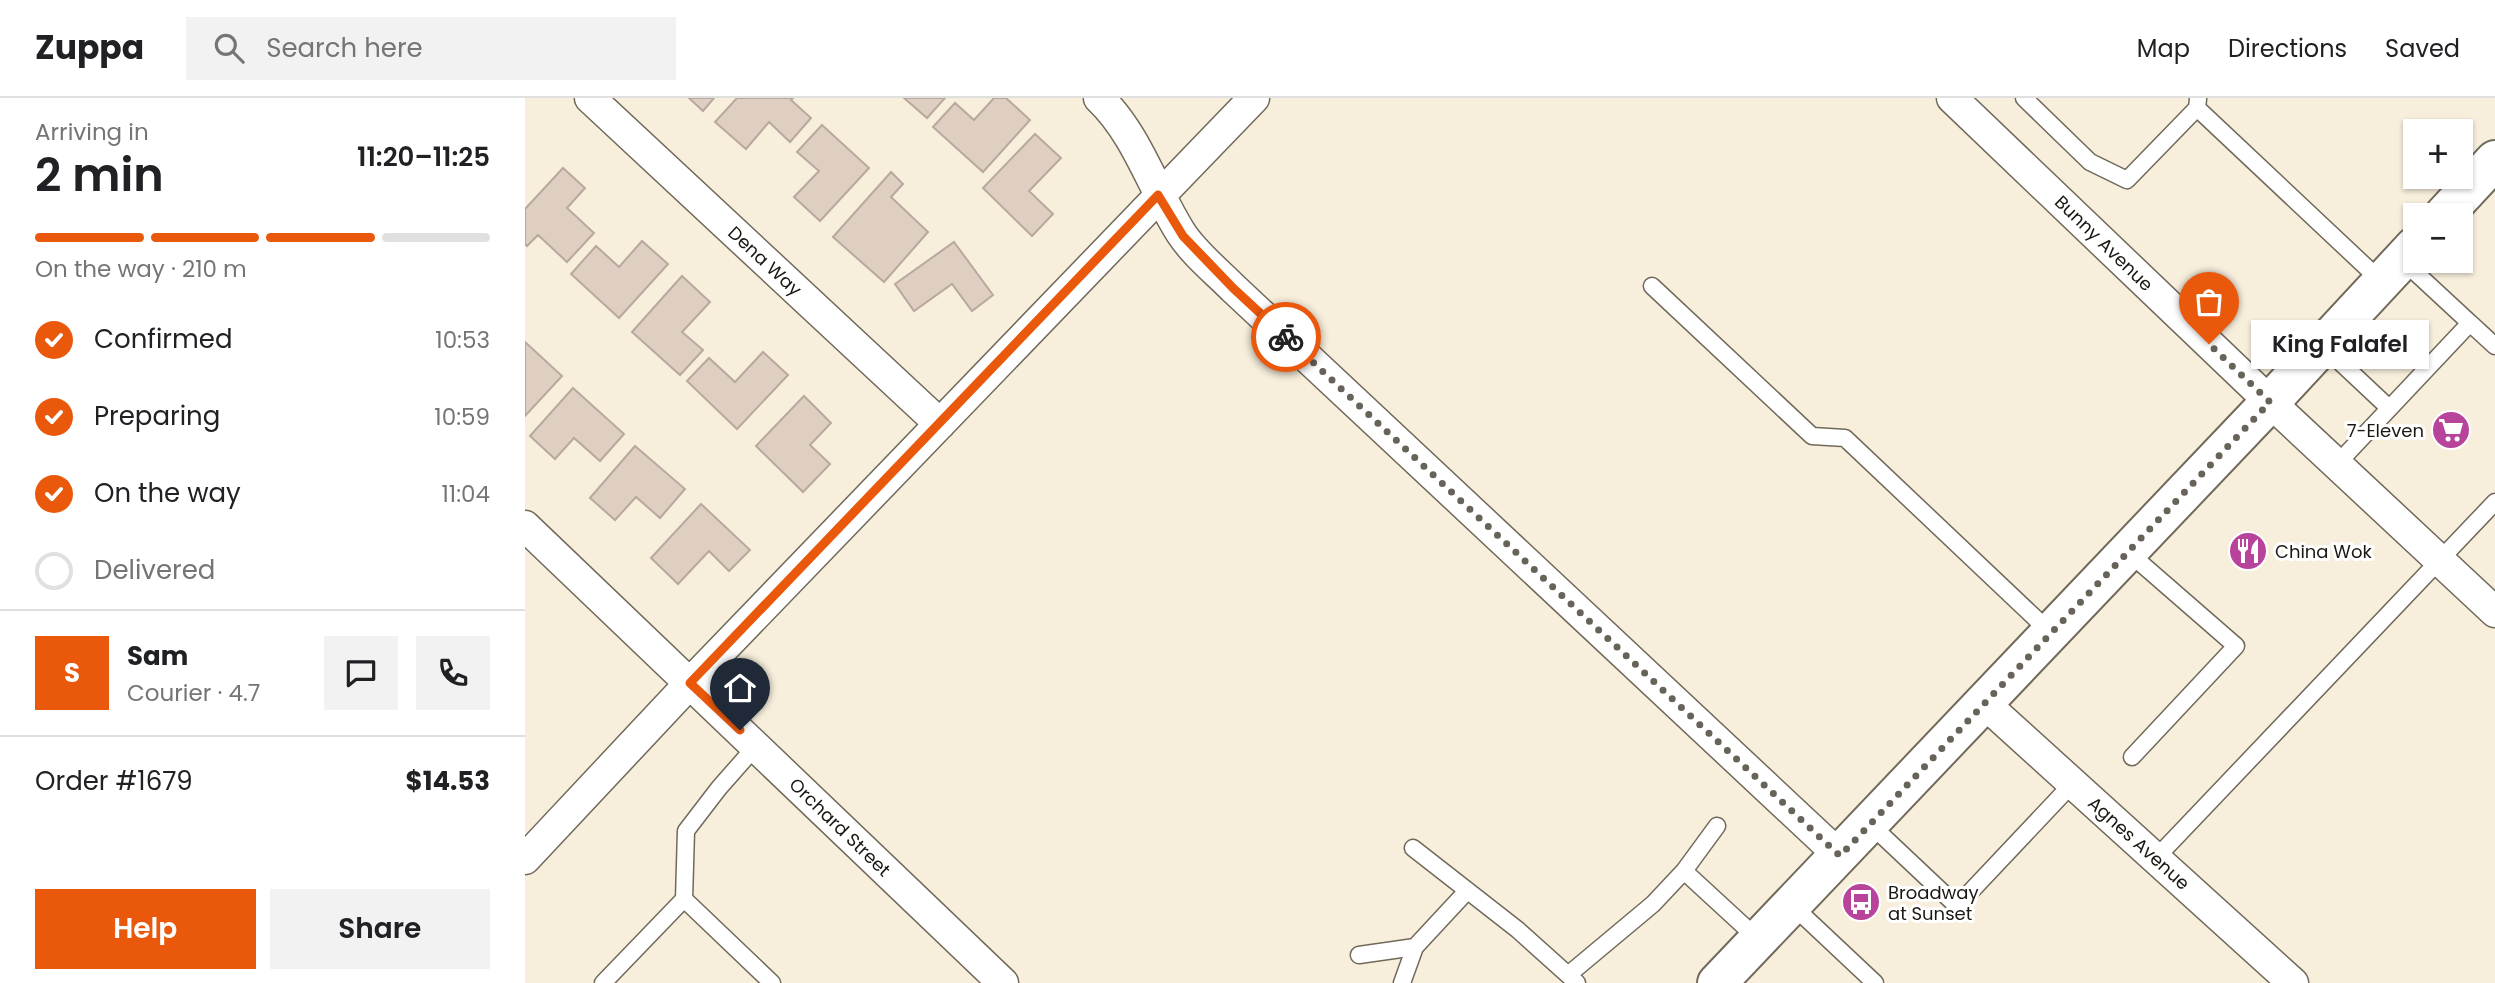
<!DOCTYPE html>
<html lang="en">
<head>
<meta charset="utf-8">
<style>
	:root { --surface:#fff; --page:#f2f2f2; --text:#202124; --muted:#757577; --line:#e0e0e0; --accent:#ea580c }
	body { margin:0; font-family:Poppins,sans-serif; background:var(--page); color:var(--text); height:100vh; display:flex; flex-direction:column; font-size:26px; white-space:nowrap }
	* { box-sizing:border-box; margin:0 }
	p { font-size:23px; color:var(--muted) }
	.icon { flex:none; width:38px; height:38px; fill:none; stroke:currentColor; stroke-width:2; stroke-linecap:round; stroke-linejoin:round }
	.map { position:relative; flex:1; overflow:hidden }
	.sheet { display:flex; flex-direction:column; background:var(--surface); width:525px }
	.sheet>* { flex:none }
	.controls { position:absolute; left:1878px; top:21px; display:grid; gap:14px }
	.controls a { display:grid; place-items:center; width:70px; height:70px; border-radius:0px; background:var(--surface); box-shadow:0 2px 5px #0004; font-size:35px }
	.pin { position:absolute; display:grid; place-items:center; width:60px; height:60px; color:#fff; margin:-72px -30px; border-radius:50% 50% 50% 0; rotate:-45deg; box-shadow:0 0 7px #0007 }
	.pin .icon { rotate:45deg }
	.courier { position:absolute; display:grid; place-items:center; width:70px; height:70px; margin:-35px; border:5px solid #ea580c; border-radius:50%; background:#fff; color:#222; box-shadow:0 2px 9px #0007 }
	.bubble { position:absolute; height:49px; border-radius:0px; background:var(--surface); box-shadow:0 2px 5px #0004; font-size:23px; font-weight:600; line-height:49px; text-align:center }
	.headline em { font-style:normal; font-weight:600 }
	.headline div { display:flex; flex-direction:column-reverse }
	.headline { display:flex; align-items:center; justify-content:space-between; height:119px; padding:0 35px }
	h1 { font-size:46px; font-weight:600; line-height:52px }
	.bar { display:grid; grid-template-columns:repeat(4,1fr); gap:10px 7px; align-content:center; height:84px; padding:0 35px }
	.bar i { height:9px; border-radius:5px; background:var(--line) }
	.bar .active { background:var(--accent) }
	.bar p { grid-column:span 4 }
	.line { display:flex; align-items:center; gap:18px; padding:0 35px; border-top:2px solid var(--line) }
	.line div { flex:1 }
	.round { display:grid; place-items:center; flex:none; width:74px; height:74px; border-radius:0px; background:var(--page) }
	ol { padding:0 35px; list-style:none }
	li { display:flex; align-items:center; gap:21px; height:77px }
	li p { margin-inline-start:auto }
	li .icon { padding:7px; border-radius:50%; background:var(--accent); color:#fff; stroke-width:4 }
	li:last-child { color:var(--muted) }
	li i { width:38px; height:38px; border:4px solid var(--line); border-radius:50% }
	.cta { display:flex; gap:14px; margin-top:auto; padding:14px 35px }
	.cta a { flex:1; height:80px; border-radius:0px; background:var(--accent); color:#fff; font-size:28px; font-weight:600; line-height:80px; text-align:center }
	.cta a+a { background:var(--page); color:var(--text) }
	header { display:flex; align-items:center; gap:42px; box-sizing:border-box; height:98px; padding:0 35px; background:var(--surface); border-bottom:2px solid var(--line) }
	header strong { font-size:33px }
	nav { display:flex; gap:38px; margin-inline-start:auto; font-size:24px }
	.search { width:490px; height:63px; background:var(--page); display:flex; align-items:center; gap:18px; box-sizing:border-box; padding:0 24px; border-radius:0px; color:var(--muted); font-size:26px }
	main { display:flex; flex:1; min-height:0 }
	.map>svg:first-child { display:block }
	.building { fill:#dfcec2; stroke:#b9a89d; stroke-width:2 }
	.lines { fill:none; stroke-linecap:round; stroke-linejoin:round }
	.service-casing { stroke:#71695a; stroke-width:19 }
	.minor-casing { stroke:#71695a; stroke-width:33 }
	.primary-casing { stroke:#71695a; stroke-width:42 }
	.service { stroke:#fff; stroke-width:16 }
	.minor { stroke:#fff; stroke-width:30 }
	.primary { stroke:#fff; stroke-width:38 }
	.done { stroke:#686359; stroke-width:7; stroke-dasharray:0 12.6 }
	.route { stroke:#ea580c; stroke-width:9 }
	.labels { text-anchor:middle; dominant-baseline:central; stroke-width:6; stroke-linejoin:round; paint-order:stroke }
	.street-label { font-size:18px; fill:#1b1812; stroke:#fff }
	.poi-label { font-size:18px; fill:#1b1812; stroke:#fff; text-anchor:start }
</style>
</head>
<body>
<header>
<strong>Zuppa</strong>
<div class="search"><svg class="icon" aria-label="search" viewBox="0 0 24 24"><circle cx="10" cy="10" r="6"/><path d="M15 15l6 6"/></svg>Search here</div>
<nav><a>Map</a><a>Directions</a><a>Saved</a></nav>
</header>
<main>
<section class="sheet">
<div class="headline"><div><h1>2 min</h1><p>Arriving in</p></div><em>11:20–11:25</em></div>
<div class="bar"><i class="active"></i><i class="active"></i><i class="active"></i><i></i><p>On the way · 210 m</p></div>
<ol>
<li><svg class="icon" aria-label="check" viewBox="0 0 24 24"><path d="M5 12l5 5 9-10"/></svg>Confirmed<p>10:53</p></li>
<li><svg class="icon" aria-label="check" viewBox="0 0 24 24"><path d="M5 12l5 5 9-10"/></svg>Preparing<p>10:59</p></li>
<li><svg class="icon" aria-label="check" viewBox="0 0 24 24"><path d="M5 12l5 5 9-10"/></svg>On the way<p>11:04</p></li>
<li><i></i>Delivered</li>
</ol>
<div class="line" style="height:126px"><b class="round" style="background:var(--accent);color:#fff">S</b><div><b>Sam</b><p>Courier · 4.7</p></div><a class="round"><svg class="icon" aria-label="chat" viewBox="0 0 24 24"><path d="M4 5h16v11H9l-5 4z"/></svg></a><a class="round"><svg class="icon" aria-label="phone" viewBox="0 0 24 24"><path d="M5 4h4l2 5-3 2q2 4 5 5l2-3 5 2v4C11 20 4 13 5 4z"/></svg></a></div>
<div class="line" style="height:91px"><div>Order #1679</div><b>$14.53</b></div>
<div class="cta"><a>Help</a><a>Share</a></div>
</section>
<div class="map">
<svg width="1970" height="885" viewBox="0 0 1970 885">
	<rect width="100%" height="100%" fill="#f7eedc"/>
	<!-- building -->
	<path class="building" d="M164 0H189L178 13Z
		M212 0H268L266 2 286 20 265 44 244 24 221 51 190 24Z
		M379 0H420L402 20Z
		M469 0H481L505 22 458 74 408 29 430 5 449 22Z
		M297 27 344 70 295 123 269 99 294 73 272 54Z
		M510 36 536 60 504 93 528 116 507 138 458 90Z
		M38 70 60 90 42 110 69 135 42 164 13 137 2 148 0 146V111Z
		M366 74 378 86 366 99 403 134 359 184 308 139Z
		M117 143 143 166 94 220 46 176 71 148 94 169Z
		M429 144 468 197 447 213 427 186 389 213 370 186Z
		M157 178 185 204 157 234 178 252 155 277 107 234Z
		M0 244 37 278 0 318Z
		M238 254 263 277 212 331 162 283 184 260 210 284Z
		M48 290 99 336 75 363 49 340 30 361 5 338Z
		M279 298 306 325 285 347 305 366 278 394 231 348Z
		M110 348 160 391 135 420 111 399 90 422 65 400Z
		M176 406 225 452 204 473 184 453 153 486 126 460Z"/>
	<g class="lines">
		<defs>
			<path id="service" d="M1499 0 1565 64 1602 82 1672 10 1673 1
				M1672 10 1857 184
				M1127 188 1287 338 1320 340 1526 535
				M1945 225 1970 248
				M1798 248 1864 310
				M1812 366 1945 225 1877 162
				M1603 454 1711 548 1607 659
				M1345 726 1432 808 1548 685
				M888 750 993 832 1052 885
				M1631 760 1970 404
				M1159 773 1234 842
				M159 801 247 885
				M1267 807 1350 885
				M834 857 890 849
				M1043 877 1128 806 1159 773 1192 728
				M78 885 159 801 161 733 194 690 231 648
				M877 885 890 849 942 793"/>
			<path id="minor" d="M65 0 415 326
				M574 0C612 36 628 91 656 135 669 155 691 173 708 190L1315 758
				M1427 0 1745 304 1970 514
				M0 428 478 885
				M1459 605 1768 885
				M0 761 165 585 729 0"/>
			<path id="primary" d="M1919 117 1970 62
				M1192 885 1745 304 1890 148"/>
		</defs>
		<!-- service casing -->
		<use href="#service" class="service-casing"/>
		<!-- minor casing -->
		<use href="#minor" class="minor-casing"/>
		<!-- primary casing -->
		<use href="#primary" class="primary-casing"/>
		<!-- service -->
		<use href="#service" class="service"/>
		<!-- minor -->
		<use href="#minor" class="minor"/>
		<!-- primary -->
		<use href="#primary" class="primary"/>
	</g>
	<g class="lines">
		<!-- done -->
		<path class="done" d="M761 239 1315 758 1745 304 1684 246"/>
		<!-- route -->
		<path class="route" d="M215 632 165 585 633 97 658 138 708 190 761 239"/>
	</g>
	<!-- icons -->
	<defs>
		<symbol id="supermarket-disc" viewBox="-11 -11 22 22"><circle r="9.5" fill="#b8439b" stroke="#fff"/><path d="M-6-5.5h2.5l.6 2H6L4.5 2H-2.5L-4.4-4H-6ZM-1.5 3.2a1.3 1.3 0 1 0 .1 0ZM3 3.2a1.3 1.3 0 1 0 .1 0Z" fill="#fff"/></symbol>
		<symbol id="restaurant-disc" viewBox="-11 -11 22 22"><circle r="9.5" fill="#b8439b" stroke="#fff"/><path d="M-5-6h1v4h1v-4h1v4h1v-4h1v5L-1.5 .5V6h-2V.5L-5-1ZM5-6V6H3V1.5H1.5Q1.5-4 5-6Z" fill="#fff"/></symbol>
		<symbol id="bus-disc" viewBox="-11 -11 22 22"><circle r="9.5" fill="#b8439b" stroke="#fff"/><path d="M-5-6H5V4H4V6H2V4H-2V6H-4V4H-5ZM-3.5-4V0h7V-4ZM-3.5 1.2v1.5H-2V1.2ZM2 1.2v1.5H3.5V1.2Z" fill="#fff"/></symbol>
	</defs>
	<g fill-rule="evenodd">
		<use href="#supermarket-disc" x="1904" y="310" width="44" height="44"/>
		<use href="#restaurant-disc" x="1701" y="431" width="44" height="44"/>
		<use href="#bus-disc" x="1314" y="782" width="44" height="44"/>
	</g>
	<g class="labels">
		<!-- street labels -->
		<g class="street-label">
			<text transform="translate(1579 145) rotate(44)">Bunny Avenue</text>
			<text transform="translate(240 163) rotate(43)">Dena Way</text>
			<text transform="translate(315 729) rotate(44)">Orchard Street</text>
			<text transform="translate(1614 745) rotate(42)">Agnes Avenue</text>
		</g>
		<!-- poi labels -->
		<g class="poi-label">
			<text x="1899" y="332" text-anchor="end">7-Eleven</text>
			<text x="1750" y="453">China Wok</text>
			<text x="1363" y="794">Broadway<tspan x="1363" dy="21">at Sunset</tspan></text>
		</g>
	</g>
</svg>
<div class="controls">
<a>+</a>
<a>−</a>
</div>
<div class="pin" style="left:1684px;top:246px;background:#ea580c"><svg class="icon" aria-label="bag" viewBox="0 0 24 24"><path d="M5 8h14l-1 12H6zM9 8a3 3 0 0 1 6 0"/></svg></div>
<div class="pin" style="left:215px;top:632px;background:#1f2937"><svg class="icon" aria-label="home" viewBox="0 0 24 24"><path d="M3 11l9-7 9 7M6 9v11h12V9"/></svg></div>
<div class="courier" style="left:761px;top:239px"><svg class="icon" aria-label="bike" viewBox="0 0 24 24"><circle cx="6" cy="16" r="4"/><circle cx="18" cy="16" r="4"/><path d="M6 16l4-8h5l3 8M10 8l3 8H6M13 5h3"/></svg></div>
<div class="bubble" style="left:1726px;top:222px;width:178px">King Falafel</div>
</div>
</main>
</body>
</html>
